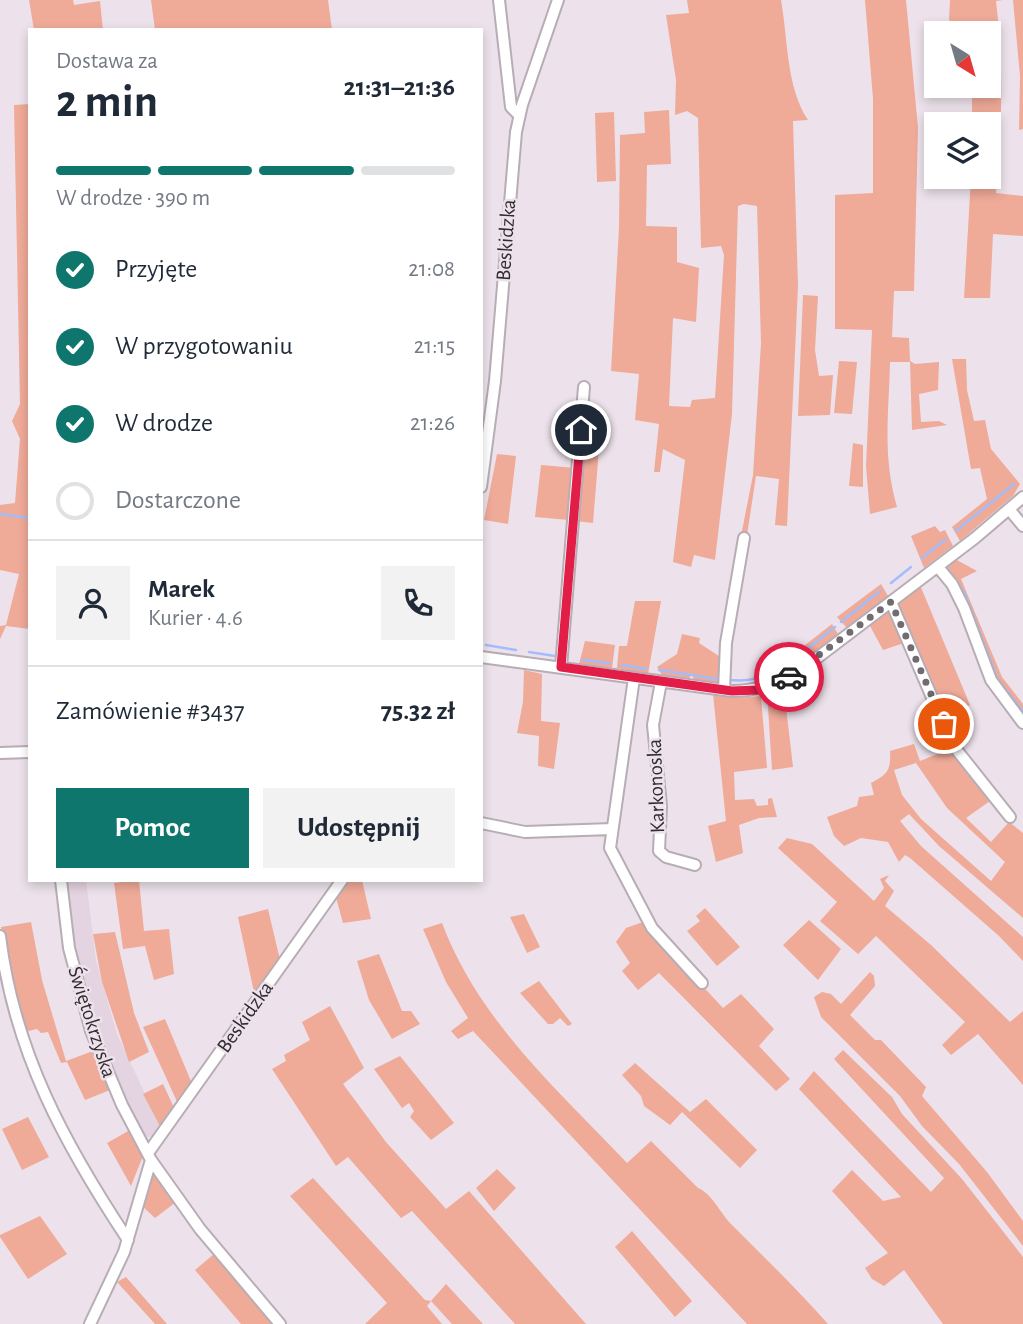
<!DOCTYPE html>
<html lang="pl">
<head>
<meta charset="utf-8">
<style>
	:root { --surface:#fff; --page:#f2f2f3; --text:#1f2937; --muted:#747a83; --line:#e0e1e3; --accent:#0f766e }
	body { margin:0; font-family:"Alegreya Sans",sans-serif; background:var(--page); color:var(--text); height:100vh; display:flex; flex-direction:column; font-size:26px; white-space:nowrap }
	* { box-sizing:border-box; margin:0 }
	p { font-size:23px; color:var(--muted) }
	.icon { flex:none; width:38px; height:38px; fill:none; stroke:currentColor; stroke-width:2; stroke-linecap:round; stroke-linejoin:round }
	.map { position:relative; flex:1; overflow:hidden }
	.panel { position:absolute; left:28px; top:28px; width:455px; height:854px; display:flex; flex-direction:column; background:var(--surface); border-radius:0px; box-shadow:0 4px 10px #0003 }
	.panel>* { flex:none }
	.needle { width:46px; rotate:143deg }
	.buttons { position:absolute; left:924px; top:21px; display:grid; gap:14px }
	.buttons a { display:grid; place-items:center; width:77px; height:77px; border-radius:0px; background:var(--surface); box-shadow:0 4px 10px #0003; font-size:35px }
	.pin { position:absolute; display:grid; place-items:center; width:60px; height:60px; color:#fff; margin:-30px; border:4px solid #fff; border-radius:50%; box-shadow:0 2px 7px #0007 }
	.courier { position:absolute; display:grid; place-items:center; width:70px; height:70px; margin:-35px; border:5px solid #e11d48; border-radius:50%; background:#fff; color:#222; box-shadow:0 2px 9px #0007 }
	.overview em { font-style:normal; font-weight:600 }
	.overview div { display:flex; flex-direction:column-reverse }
	.overview { display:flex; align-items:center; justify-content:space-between; height:119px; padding:0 28px }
	h1 { font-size:46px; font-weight:600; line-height:52px }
	.bar { display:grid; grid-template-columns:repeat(4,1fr); gap:10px 7px; align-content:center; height:84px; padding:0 28px }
	.bar i { height:9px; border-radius:5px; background:var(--line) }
	.bar .active { background:var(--accent) }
	.bar p { grid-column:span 4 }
	.line { display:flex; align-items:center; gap:18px; padding:0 28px; border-top:2px solid var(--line) }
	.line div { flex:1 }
	.round { display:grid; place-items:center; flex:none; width:74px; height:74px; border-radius:0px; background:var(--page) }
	ol { padding:0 28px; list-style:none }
	li { display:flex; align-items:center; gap:21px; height:77px }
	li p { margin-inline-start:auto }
	li .icon { padding:7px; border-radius:50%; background:var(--accent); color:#fff; stroke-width:4 }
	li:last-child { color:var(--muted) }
	li i { width:38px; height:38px; border:4px solid var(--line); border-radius:50% }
	.primary-button { display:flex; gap:14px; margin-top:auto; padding:14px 28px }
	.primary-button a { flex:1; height:80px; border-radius:0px; background:var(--accent); color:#fff; font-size:28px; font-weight:600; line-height:80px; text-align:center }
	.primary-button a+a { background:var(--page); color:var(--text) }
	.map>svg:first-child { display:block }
	.built { fill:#e4d3e1 }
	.green { fill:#efaa98; fill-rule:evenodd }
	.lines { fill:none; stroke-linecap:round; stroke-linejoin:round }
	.stream { stroke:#a3bdfc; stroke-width:2.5 }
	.minor-casing { stroke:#b7adb5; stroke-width:14 }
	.minor { stroke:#fff; stroke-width:10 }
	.done { stroke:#726c71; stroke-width:7; stroke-dasharray:0 12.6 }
	.route { stroke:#e11d48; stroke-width:9 }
	.labels { text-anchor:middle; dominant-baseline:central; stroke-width:5; stroke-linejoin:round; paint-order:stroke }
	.street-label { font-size:21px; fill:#302c2f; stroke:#ede2eb }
</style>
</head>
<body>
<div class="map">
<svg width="1023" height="1324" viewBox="0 0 1023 1324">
	<rect width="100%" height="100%" fill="#ede2eb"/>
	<!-- built -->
	<path class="built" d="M65 880H86L96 961 117 1034 161 1128 150 1137 143 1136 102 1052 74 954Z"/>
	<!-- green -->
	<path class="green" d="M29 0H73L74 5 100 1 103 30H34Z
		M151 0H328L332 30H155Z
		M687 0H781C788 39 786 87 808 120L793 121 798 286 787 526 775 525 779 479 756 476 747 535 741 536 753 475 761 343 757 206 744 204 738 206 732 414 715 560 694 555 691 567 673 562 685 460 663 449 660 472H654L659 424 635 420 639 374 611 371 619 228 620 135 645 133 644 112 669 110 671 164 647 165 646 226 677 227V262L699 268 696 322 673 318 669 406 690 407 692 400 715 398 724 255 721 246 701 248 698 118 687 111 675 115 676 80 666 15 689 13Z
		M865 0H906L918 128 914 291H894L892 337 909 338 910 361 915 364 939 362 938 390 919 394 921 422 939 421 947 425 912 430 910 362H890C889 414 882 455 897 507L870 514 866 466 872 330 835 329V195L873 193V99Z
		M950 0H1003L996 1C1004 66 1002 128 996 193L1023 196V236L993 234 990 298H964L971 177H989V124H972V86H989V33H953L949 19Z
		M1013 0H1023V129L1019 130 1020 76Z
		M30 104V629L6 626 0 639V626L6 625 19 574 0 570V505L15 503 20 439 12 421 20 404 14 105Z
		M614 112 616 181 597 182 595 113Z
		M803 295 818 296 815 350 819 376 833 375 830 415 798 416Z
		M952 359H966L967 390 974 421 985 420 991 449 1020 484 1013 496 960 541 952 527 987 499 980 468 971 469Z
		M839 361 857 362 852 414 834 413Z
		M583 435 600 437 593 523 575 521Z
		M853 443 863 445V487L849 486Z
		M497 454 516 456 508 524 484 520Z
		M541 465 576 468 569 520 535 517Z
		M935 526 940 532 945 530 953 546 924 568 911 536Z
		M955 559 977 571 961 579 1002 677 1023 704V718L995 682 943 567Z
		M881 584 888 596 847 628 837 617Z
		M920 585 970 705 956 714 958 729 943 719 896 605Z
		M635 601H661L648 674 617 668 619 646H627Z
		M888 610H892L907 642 883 650 870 626Z
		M832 624 838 634 807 658 800 649Z
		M682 634 700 638 699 643 722 658 720 683 694 680 692 673 689 679 662 675 657 667 677 654Z
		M585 641 615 645 612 668 579 664Z
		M524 670 542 674 541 721 560 723 554 769 538 766 539 736 517 733 523 702Z
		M793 679 796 684 784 690 793 767 772 770 767 692Z
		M713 694 733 698 761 696 767 768 734 772 735 800 754 799 757 806 768 805V799L772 798 777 817 759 818 739 825 743 853 716 862 708 826 726 821Z
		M914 744 920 761 950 749 990 801 966 818 991 842 1009 822 1023 833V918L939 846 909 814 900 821 921 846 1023 937V961L999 936 910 858 905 855 899 862 888 842 861 838 844 846 834 836 827 817 857 806 859 797 874 795 871 783C888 774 891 770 890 751ZM916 763 947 808 1005 862 991 881 921 819 902 795 894 770Z
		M787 838 812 844 874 901 884 888 880 879 889 875 885 881 894 891 885 906 931 945 1010 1022 1023 1011V1085L978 1034 951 1055 942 1045 965 1022 876 936 858 954 820 921 837 902 778 848Z
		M139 880 144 931 169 929 174 974 154 980 145 946 123 949 114 883Z
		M348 880H362L371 919 343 923 335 894Z
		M705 908 740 947 717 966 687 931 700 921 696 916Z
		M268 909 280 960 255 997 238 917Z
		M524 914 540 947 527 953 510 917Z
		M809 920 841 949 818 980 783 945Z
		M31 922 42 980 66 1061 93 1051 110 1090 85 1100 67 1062 61 1063 48 1032 41 1033 37 1029 24 1032 11 986 1 927Z
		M643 922 723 1008 741 994 774 1029 759 1046 790 1079 776 1091 659 973 638 990 622 971 630 963 616 942 626 928Z
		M442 923C479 1021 556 1088 627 1163L651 1141 698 1188C711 1193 720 1212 730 1223 763 1256 797 1289 828 1324H747L473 1031 458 1039 451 1031 468 1018 446 982 423 929Z
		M115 932 134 1013 149 1052 129 1062 102 982 93 934Z
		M379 954 402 1011H411L420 1024 392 1039 369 1000 357 961Z
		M870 972 874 976 875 986 850 1015 875 1040H881L926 1087 922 1096 987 1172 1023 1221V1246L959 1164 922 1126 900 1096 821 1017 814 997 822 992 831 994 841 1004Z
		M539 981 572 1024 568 1026 560 1018 553 1024H548L520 993Z
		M330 1006 364 1068 343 1084 386 1142 446 1209 469 1191 586 1324H515L412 1211 401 1218 348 1157 336 1166 272 1069 286 1061 284 1055 310 1040 302 1022Z
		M165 1019 193 1086 179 1106 143 1027Z
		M843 1050 892 1097 902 1114 962 1179 1023 1257V1324H943L904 1270 884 1286 872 1279 865 1268 888 1253 832 1191 852 1170 883 1201 901 1197 799 1089 814 1071 931 1192 944 1178 834 1059Z
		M400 1056 454 1123 431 1140 410 1117 414 1111 409 1103 402 1108 374 1069Z
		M635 1063 690 1112 706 1099 757 1150 740 1168 682 1112 670 1125 644 1106 641 1096 622 1075Z
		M163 1084 176 1112 161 1128 143 1094Z
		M28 1117 49 1157 22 1170 2 1129Z
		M130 1130 143 1156 131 1186 107 1143Z
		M497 1169 516 1188 494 1211 476 1188Z
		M155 1172 176 1202 155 1218 140 1204 149 1176Z
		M313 1178 425 1300 431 1301 446 1284 483 1324H452L431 1301 427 1306 442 1324H365L387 1303 290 1196Z
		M40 1216 67 1254 28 1279 0 1237V1235Z
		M632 1231 692 1301 675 1317 615 1247Z
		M214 1254 274 1324H241L195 1270Z
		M126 1277 167 1324H155L117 1282Z"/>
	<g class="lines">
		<!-- stream -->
		<path class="stream" d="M0 514 30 518
			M956 531 1014 484
			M922 558 946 539
			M947 568 965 594 998 680 1023 711
			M891 583 911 567
			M841 622 880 591
			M486 645 516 650
			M807 649 835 627
			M529 652 555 656
			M583 660 609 663
			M622 665 646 669
			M787 665 796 657
			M659 670 718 679
			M730 680C749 682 762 678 779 669"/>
		<defs>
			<path id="minor" d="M499 0 511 107 519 115
				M481 487 495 381 516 132 522 105 558 0
				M1009 509 1023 526
				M938 567 952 584 964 608 991 680 1023 723
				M891 602 952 744 1010 817
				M481 657 732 691C764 691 787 679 813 661L975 538 1023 497
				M561 667 584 387
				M634 678 610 848 652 928 702 983
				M661 682 653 725 661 806 659 851 666 857 695 865
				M724 690 726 643 744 538
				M0 753 30 752
				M481 823 525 832 612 829
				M61 880 69 948 91 1031 122 1105 151 1160 124 1252 90 1324
				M0 936C14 1052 65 1145 128 1240
				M148 1153 342 880
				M151 1160 200 1229 280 1324"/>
		</defs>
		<!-- minor casing -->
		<use href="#minor" class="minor-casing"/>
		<!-- minor -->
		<use href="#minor" class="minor"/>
	</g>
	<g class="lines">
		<!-- done -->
		<path class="done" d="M789 677 891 602 944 724"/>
		<!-- route -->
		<path class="route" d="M581 430 561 667 732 691 758 690 789 677"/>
	</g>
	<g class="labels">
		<!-- street labels -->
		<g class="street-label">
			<text transform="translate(506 240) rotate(-86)">Beskidzka</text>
			<text transform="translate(656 786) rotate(-92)">Karkonoska</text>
			<text transform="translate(245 1017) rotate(-55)">Beskidzka</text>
			<text transform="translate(92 1022) rotate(72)">Świętokrzyska</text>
		</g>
	</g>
</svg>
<div class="buttons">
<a><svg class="needle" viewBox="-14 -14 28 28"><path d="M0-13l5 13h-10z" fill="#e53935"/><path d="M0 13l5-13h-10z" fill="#747a83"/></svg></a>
<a><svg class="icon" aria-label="layers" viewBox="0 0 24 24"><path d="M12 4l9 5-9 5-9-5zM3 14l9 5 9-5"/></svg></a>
</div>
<div class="pin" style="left:944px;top:724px;background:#ea580c"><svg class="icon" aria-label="bag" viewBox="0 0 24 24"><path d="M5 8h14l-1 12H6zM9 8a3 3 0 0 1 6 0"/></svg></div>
<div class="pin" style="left:581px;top:430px;background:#1f2937"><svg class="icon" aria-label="home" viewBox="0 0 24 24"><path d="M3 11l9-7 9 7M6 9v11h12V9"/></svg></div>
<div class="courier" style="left:789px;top:677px"><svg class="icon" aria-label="car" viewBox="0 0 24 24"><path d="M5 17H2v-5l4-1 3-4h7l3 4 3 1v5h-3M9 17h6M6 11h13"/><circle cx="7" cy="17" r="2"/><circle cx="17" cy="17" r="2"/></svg></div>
<section class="panel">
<div class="overview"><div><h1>2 min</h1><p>Dostawa za</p></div><em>21:31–21:36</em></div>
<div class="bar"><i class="active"></i><i class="active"></i><i class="active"></i><i></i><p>W drodze · 390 m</p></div>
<ol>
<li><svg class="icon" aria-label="check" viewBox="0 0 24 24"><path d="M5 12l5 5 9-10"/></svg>Przyjęte<p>21:08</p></li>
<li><svg class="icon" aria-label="check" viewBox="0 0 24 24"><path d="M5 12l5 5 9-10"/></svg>W przygotowaniu<p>21:15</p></li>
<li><svg class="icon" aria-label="check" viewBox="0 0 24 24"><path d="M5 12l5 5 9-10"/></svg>W drodze<p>21:26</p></li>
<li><i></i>Dostarczone</li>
</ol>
<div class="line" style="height:126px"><a class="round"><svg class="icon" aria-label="person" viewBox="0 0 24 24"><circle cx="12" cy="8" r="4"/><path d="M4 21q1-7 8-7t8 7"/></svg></a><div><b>Marek</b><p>Kurier · 4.6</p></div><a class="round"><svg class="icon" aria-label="phone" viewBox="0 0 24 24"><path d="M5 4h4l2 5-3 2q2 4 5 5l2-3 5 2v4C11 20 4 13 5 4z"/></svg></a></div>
<div class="line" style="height:91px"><div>Zamówienie #3437</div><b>75.32 zł</b></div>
<div class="primary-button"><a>Pomoc</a><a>Udostępnij</a></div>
</section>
</div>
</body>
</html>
